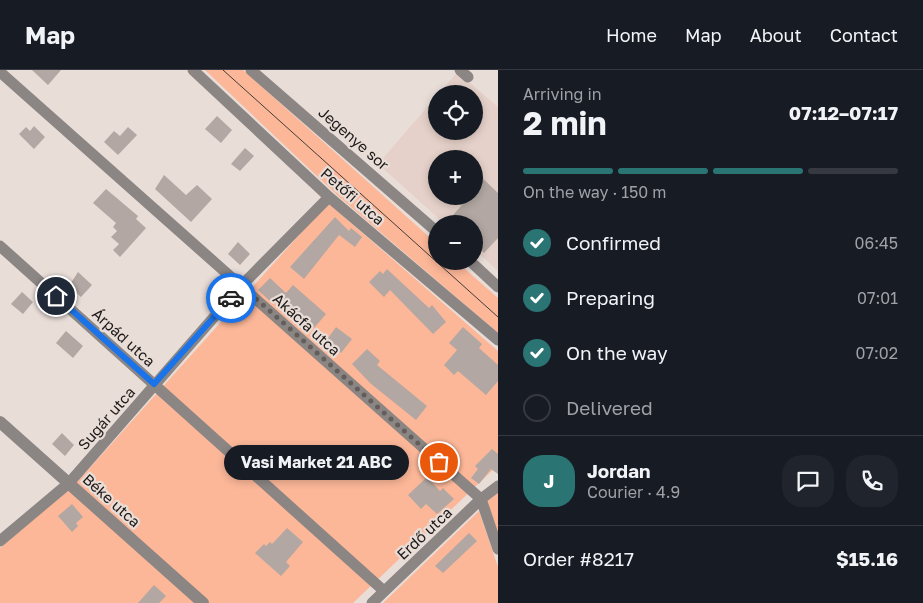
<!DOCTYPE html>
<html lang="en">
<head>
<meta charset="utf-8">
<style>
	:root { --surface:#171b24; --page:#20242c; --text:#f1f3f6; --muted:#9ea1a6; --line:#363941; --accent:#2a7474 }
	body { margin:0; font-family:"Golos Text",sans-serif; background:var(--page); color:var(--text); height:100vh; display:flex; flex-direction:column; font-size:19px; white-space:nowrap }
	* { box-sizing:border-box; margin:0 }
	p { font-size:16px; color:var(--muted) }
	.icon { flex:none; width:28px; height:28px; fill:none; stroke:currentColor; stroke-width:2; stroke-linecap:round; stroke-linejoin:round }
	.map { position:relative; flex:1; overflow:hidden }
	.side { display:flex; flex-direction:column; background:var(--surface); width:425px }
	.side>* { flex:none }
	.buttons { position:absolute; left:428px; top:15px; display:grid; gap:10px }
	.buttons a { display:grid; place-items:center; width:55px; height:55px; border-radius:50%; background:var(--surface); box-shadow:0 2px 8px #0003; font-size:25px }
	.pin { position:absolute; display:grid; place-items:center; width:42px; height:42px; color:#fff; margin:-21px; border:2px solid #fff; border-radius:50%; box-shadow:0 1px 5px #0007 }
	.courier { position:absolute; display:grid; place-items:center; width:50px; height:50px; margin:-25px; border:4px solid #1a73e8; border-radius:50%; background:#fff; color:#222; box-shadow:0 1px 6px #0007 }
	.bubble { position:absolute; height:35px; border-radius:18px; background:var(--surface); box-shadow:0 2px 8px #0003; font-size:16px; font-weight:700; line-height:35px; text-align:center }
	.summary em { font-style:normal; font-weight:700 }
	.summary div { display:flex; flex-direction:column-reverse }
	.summary { display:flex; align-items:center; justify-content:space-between; height:85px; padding:0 25px }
	h1 { font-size:32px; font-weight:700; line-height:38px }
	.bar { display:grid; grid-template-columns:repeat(4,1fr); gap:8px 5px; align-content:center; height:60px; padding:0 25px }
	.bar i { height:6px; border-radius:4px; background:var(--line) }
	.bar .active { background:var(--accent) }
	.bar p { grid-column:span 4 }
	.line { display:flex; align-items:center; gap:12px; padding:0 25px; border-top:1px solid var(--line) }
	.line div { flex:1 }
	.round { display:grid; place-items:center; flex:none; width:52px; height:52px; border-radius:20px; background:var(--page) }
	ol { padding:0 25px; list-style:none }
	li { display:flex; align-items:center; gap:15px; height:55px }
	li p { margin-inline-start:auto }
	li .icon { padding:5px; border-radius:50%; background:var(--accent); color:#fff; stroke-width:4 }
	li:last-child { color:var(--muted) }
	li i { width:28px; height:28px; border:2px solid var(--line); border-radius:50% }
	header { display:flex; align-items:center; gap:30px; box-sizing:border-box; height:70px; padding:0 25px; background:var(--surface); border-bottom:1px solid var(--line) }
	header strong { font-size:24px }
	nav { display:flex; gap:28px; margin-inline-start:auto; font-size:18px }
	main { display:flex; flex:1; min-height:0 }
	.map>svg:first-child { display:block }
	.built { fill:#e5d1c9; fill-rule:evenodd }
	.green { fill:#fcb798 }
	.building { fill:#b2a7a2 }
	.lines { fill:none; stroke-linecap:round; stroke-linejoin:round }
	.minor { stroke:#8b8684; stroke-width:11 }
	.tertiary { stroke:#8b8684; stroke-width:12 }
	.tram { stroke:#413c39; stroke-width:1 }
	.done { stroke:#645e5b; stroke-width:5; stroke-dasharray:0 9 }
	.route { stroke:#1a73e8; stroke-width:6 }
	.labels { text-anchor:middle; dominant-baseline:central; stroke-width:4.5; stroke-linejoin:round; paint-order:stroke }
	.street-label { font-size:15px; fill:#1d1917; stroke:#e9ddd8 }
</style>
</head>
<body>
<header>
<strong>Map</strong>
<nav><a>Home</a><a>Map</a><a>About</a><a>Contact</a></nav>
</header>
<main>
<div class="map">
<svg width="498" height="533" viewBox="0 0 498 533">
	<rect width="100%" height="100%" fill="#e9ddd8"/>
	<!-- built -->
	<path class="built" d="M457 2 498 37V201L474 179V154H445L378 94 436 27V61H474V24H439ZM436 89H474V126H436Z"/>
	<!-- green -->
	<path class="green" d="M205 0H243L436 173V191H456L498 228V263L337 125Z
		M328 133 498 281V395L353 533H0V478L78 411Z
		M498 417V476L481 429Z
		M479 441 498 497V533H383Z"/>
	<!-- building -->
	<path class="building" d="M32 0H61L48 15Z
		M217 46 232 60 221 73 205 59Z
		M34 56 45 67 34 79 19 64 26 57 30 61Z
		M128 57 137 65 118 85 104 72 114 61 120 66Z
		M245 78 254 86 240 101 231 94Z
		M474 100 498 123V168L484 183 474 174V154H445L470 126H474Z
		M164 105 186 125 197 115 212 129 191 152 155 119Z
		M106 119 138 146 136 149 146 158 120 187 113 180 119 174 111 167 117 161 113 157 116 153 93 133Z
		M335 147 349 161 351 158 362 167 355 177 339 165 304 209 290 197Z
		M238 172 250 184 240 195 228 184Z
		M387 199 429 238 432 235 446 252 433 264 390 220 384 227 369 212 380 201 383 204Z
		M78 202 92 215 81 227 69 216Z
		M270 208 286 223 293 215 326 244 314 258 278 227 272 233 258 220Z
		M22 222 33 232 23 244 11 234Z
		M336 257 352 269 341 283 326 271Z
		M463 257 482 274 479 278 498 295V311L486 325 458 301 454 305 444 295 457 280 449 273Z
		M66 261 83 276 73 288 56 273Z
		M367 279 380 291 377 295 427 336 416 350 370 313 352 294Z
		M62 363 74 375 65 386 52 374Z
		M492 379 498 384V404L491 399 479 414 471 408 478 399 475 396Z
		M427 407 440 421 443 418 454 429 437 444 426 434 421 439 408 425Z
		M72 434 83 447 76 453 78 456 72 462 58 446Z
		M287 458 303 472 286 492 290 496 281 506 255 483 264 474 266 476 270 472 272 474Z
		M469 463 477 471 443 503 435 496Z
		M154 515 166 526 159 533H138Z"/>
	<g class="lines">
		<!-- minor -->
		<path class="minor" d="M193 0 329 127 498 270
			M251 0 436 161
			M460 0 468 7
			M0 2 481 429 498 479
			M0 176 384 521
			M470 191 498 217
			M0 471 69 413 242 215 329 127
			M372 533 481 429 498 416"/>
		<!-- tertiary -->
		<path class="tertiary" d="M0 352 203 533"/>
		<!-- tram -->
		<path class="tram" d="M223 0 498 247"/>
	</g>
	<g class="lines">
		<!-- done -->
		<path class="done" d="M231 228 242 216 439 392"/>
		<!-- route -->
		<path class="route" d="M56 226 154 314 231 228"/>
	</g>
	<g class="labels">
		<!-- street labels -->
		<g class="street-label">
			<text transform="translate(354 68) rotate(41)">Jegenye sor</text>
			<text transform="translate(353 126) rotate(41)">Petőfi utca</text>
			<text transform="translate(307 254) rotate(42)">Akácfa utca</text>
			<text transform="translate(124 267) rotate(42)">Árpád utca</text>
			<text transform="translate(106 348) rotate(-49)">Sugár utca</text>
			<text transform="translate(112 430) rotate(42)">Béke utca</text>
			<text transform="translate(424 463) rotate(-43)">Erdő utca</text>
		</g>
	</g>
</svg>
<div class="buttons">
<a><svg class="icon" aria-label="locate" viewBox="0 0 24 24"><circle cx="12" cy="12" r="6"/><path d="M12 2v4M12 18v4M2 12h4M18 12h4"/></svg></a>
<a>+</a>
<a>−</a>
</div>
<div class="pin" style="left:439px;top:392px;background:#ea580c"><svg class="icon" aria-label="bag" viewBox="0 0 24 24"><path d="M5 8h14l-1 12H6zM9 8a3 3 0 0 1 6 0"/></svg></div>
<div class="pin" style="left:56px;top:226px;background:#1f2937"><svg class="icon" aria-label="home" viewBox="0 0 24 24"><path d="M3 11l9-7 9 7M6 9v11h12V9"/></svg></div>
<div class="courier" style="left:231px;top:228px"><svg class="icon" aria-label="car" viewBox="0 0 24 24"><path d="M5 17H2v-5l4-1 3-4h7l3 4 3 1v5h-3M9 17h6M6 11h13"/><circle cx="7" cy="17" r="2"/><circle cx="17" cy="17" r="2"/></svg></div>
<div class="bubble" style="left:224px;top:375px;width:185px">Vasi Market 21 ABC</div>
</div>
<section class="side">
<div class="summary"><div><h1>2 min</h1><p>Arriving in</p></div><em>07:12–07:17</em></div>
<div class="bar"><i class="active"></i><i class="active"></i><i class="active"></i><i></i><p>On the way · 150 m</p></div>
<ol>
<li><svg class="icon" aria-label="check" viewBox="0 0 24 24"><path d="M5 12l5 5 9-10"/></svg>Confirmed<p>06:45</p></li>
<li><svg class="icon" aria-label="check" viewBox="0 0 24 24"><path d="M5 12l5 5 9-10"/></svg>Preparing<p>07:01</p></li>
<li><svg class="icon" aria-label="check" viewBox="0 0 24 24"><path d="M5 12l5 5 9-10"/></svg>On the way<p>07:02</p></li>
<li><i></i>Delivered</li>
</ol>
<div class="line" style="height:90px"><b class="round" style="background:var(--accent);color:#fff">J</b><div><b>Jordan</b><p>Courier · 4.9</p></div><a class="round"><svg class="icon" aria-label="chat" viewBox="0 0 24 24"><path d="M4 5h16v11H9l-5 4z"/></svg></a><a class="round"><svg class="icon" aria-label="phone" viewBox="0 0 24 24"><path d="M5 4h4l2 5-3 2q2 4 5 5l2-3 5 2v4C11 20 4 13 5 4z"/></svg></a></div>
<div class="line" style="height:65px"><div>Order #8217</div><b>$15.16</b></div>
</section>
</main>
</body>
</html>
